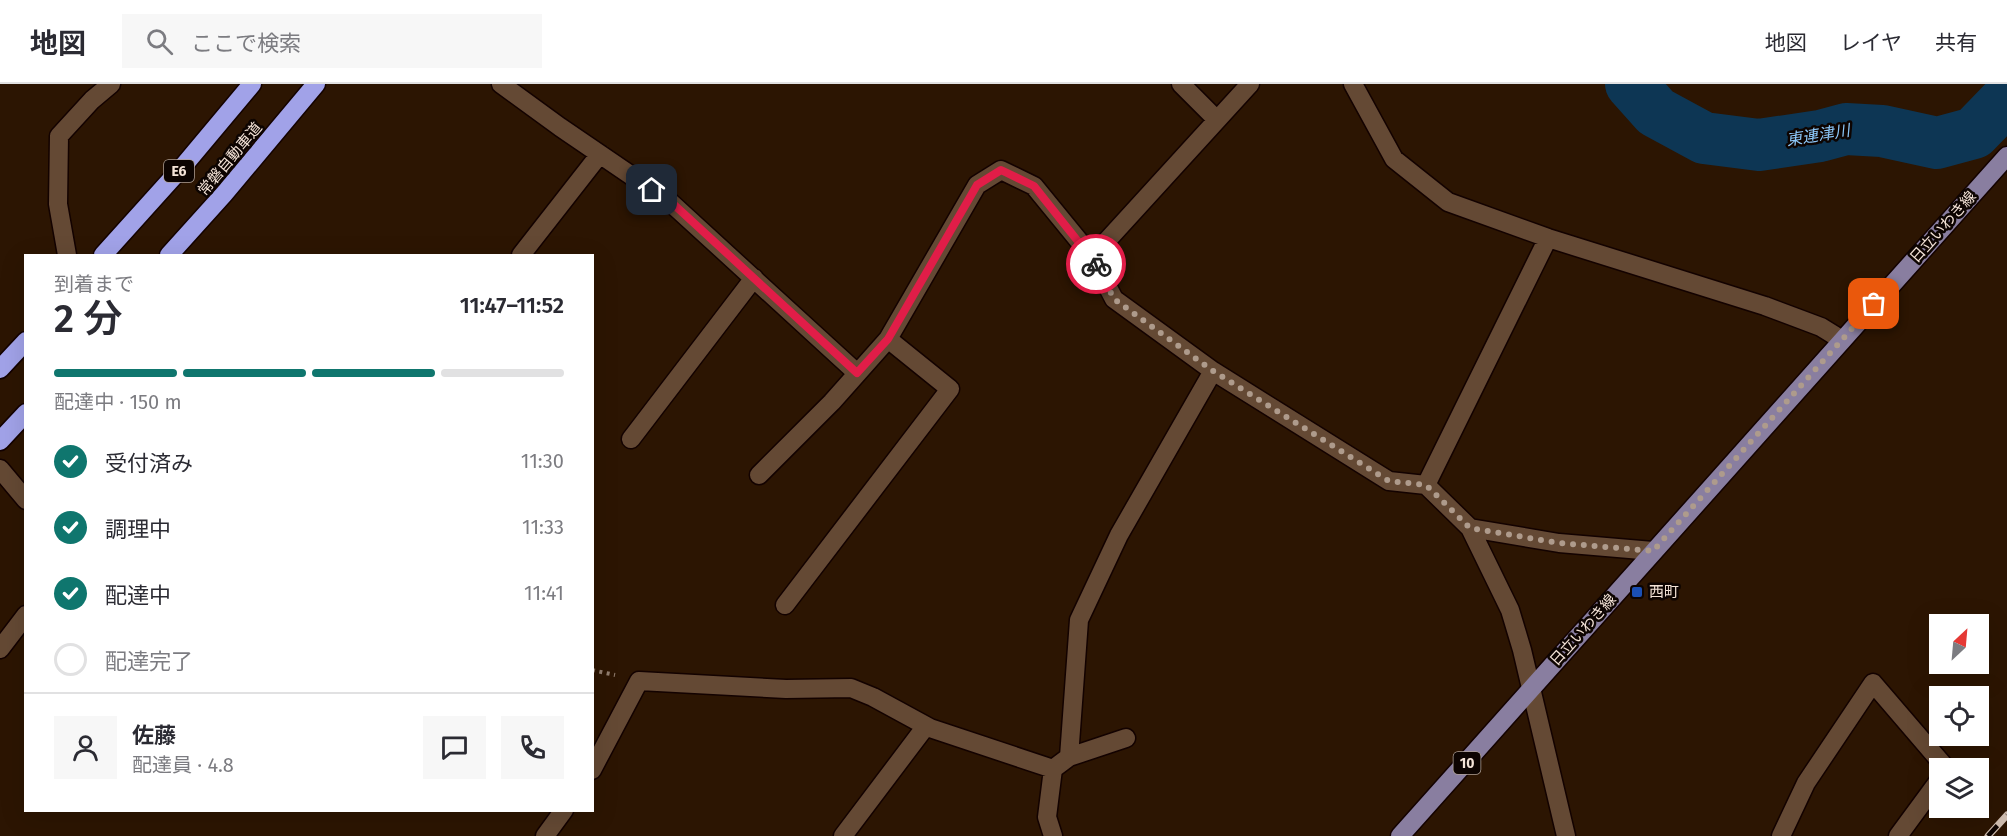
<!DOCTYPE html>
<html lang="ja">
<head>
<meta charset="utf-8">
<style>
	:root { --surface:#fff; --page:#f7f7f7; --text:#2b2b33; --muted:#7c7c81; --line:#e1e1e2; --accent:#0f766e }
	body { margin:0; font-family:"Fira Sans","Noto Sans JP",sans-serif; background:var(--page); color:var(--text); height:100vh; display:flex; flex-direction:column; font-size:22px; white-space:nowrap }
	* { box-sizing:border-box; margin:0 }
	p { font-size:20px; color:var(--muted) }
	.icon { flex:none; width:33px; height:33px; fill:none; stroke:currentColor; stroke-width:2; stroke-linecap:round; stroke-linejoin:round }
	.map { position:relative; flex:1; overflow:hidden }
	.details { position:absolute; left:24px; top:170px; width:570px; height:558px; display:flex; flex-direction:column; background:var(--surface); border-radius:0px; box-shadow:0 6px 24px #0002 }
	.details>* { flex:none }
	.needle { width:39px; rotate:26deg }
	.tools { position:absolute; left:1929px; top:530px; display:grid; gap:12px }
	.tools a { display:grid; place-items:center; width:60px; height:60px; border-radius:0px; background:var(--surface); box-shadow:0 6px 24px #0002; font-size:30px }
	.pin { position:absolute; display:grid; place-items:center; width:51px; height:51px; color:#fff; margin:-26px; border-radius:12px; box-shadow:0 3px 9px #0006 }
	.courier { position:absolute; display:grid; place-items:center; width:60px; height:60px; margin:-30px; border:4px solid #e11d48; border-radius:50%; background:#fff; color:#222; box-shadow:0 2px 8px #0007 }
	.headline em { font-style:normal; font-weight:600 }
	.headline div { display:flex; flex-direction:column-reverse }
	.headline { display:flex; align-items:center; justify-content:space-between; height:102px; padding:0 30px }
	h1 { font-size:39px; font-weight:600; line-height:45px }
	.bar { display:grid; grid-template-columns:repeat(4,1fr); gap:9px 6px; align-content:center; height:72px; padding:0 30px }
	.bar i { height:8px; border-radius:4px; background:var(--line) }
	.bar .on { background:var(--accent) }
	.bar p { grid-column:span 4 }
	.line { display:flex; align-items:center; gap:15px; padding:0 30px; border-top:2px solid var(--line) }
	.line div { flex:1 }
	.round { display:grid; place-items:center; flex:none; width:63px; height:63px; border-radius:0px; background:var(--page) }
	ol { padding:0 30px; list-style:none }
	li { display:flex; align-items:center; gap:18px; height:66px }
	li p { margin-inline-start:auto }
	li .icon { padding:6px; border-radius:50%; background:var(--accent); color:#fff; stroke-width:4 }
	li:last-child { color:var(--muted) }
	li i { width:33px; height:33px; border:3px solid var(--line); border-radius:50% }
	header { display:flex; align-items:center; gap:36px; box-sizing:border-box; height:84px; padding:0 30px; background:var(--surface); border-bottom:2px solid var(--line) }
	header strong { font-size:28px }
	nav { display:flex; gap:33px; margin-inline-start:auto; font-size:21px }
	.search { width:420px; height:54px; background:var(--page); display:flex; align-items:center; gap:15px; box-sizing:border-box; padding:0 21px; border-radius:0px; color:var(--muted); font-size:22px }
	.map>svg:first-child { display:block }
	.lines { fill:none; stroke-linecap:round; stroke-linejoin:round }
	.river { stroke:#0d3654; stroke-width:52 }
	.minor-casing { stroke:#130200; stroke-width:21 }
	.major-casing { stroke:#130200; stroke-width:21 }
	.highway-casing { stroke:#130200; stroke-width:21 }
	.path { stroke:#917d6e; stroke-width:4; stroke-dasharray:3 4.5; stroke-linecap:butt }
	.minor { stroke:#644934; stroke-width:18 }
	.major { stroke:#897ea0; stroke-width:18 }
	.highway { stroke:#a1a2e8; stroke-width:18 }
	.rail-casing { stroke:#cebcaf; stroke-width:7 }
	.rail { stroke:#0d0401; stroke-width:4.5; stroke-dasharray:14; stroke-linecap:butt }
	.done { stroke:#ae9b8c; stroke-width:6; stroke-dasharray:0 10.8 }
	.route { stroke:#e11d48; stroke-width:8 }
	.transit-dot { fill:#1a4fb4; stroke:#0d0401; stroke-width:2 }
	.labels { text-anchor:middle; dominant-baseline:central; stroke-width:5; stroke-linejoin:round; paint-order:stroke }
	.shield { fill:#0d0401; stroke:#afa097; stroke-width:1.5 }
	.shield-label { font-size:14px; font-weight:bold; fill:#f4e3d7 }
	.street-label { font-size:15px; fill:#f4e3d7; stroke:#0d0401 }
	.poi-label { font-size:15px; fill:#f4e3d7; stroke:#0d0401; text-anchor:start }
	.water-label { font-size:16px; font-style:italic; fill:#8cc7f8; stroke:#0d0401 }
</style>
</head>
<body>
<header>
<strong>地図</strong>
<div class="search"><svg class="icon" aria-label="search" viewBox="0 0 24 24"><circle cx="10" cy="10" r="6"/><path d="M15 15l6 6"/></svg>ここで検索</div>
<nav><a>地図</a><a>レイヤ</a><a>共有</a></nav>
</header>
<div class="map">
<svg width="2007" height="752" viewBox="0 0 2007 752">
	<rect width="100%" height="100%" fill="#2c1502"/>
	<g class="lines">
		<!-- river -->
		<path class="river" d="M1631 0 1656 28 1704 54 1759 61 1820 52 1846 45 1882 47 1937 59 1974 49 2007 15"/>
		<defs>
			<path id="minor" d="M501 0 560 43 670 118 857 289
				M1181 0 1217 36
				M1353 0 1394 75 1448 118 1548 154 1765 222 1821 243 1842 256
				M1548 154 1426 401 1470 444 1510 526 1522 566 1566 752
				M67 171 58 120 59 52 92 16 111 0
				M521 171 600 70
				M1213 287 1114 215 1092 173 1250 0
				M631 355 754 194
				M0 385 26 416
				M759 391 832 318 888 255 977 101 1001 86 1034 102 1092 173
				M1470 444 1559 459 1653 467
				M785 521 950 305 888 255
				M0 565 26 531
				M1069 673 1079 536 1119 451 1213 287 1389 397 1426 401
				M592 686 639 597 786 605 851 604 873 613 930 644 1053 685 1069 673 1126 654
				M545 752 564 726
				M843 752 926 642
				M1053 752 1047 733 1053 685
				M1781 752 1806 699 1873 599 1946 684
				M1898 752 1940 695"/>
			<path id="major" d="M1400 752 2007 72"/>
			<path id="highway" d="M103 171 185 80 252 0
				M169 171 224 110 316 0
				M0 285 26 257
				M0 357 26 329"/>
		</defs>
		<!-- minor casing -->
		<use href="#minor" class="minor-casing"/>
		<!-- major casing -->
		<use href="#major" class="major-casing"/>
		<!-- highway casing -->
		<use href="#highway" class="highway-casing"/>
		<!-- path -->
		<path class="path" d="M592 586 615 591"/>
		<!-- minor -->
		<use href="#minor" class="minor"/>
		<!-- major -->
		<use href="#major" class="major"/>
		<!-- highway -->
		<use href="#highway" class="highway"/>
		<defs>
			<path id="rail" d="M1988 752 2007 731"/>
		</defs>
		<!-- rail casing -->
		<use href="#rail" class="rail-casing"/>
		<!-- rail -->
		<use href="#rail" class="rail"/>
	</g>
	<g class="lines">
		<!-- done -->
		<path class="done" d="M1096 180 1114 215 1213 287 1389 397 1426 401 1470 444 1559 459 1653 467 1874 220"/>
		<!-- route -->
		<path class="route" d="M652 106 670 117 857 289 888 255 977 101 1001 86 1034 102 1096 180"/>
	</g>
	<!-- markers -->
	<rect class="transit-dot" x="1631" y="502" width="12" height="12" rx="3"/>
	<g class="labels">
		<!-- shield labels -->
		<g class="shield">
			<rect x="164" y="76" width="30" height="22" rx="4.5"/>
			<rect x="1453.5" y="668" width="27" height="22" rx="4.5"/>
		</g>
		<g class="shield-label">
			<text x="179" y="87">E6</text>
			<text x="1467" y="679">10</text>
		</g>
		<!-- street labels -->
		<g class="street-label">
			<text transform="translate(230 75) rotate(-50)">常磐自動車道</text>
			<text transform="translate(1943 143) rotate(-48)">日立いわき線</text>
			<text transform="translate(1583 546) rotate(-48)">日立いわき線</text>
		</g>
		<!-- poi labels -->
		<g class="poi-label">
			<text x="1649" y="508">西町</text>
		</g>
		<!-- water labels -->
		<g class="water-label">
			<text transform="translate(1818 51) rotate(-9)">東連津川</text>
		</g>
	</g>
</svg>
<div class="tools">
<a><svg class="needle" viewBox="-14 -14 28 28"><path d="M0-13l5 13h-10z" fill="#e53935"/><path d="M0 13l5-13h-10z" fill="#7c7c81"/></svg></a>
<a><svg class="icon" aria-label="locate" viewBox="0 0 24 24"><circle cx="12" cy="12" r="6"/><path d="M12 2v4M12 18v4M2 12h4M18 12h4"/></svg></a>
<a><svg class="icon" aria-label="layers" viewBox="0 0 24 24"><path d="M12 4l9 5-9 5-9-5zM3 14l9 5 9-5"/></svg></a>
</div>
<div class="pin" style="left:1874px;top:220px;background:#ea580c"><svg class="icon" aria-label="bag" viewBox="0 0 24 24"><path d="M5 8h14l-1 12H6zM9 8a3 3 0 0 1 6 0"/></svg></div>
<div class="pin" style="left:652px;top:106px;background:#1f2937"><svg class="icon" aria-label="home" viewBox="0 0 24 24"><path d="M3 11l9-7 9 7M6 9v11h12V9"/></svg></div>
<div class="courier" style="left:1096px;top:180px"><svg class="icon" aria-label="bike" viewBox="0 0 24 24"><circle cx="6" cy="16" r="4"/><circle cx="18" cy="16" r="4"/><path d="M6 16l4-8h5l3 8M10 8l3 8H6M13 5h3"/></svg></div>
<section class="details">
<div class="headline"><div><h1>2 分</h1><p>到着まで</p></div><em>11:47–11:52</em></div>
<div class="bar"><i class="on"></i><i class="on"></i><i class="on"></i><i></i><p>配達中 · 150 m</p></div>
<ol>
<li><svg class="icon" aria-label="check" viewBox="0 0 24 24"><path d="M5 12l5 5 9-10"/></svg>受付済み<p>11:30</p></li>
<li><svg class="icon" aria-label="check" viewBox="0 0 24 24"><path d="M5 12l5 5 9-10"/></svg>調理中<p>11:33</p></li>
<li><svg class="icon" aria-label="check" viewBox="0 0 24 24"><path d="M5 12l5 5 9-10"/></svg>配達中<p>11:41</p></li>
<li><i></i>配達完了</li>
</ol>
<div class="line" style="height:108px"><a class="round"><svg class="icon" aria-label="person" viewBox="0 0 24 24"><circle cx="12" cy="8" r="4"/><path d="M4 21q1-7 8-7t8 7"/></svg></a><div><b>佐藤</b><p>配達員 · 4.8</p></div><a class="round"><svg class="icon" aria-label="chat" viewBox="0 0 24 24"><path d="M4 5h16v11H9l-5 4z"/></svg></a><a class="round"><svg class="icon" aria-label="phone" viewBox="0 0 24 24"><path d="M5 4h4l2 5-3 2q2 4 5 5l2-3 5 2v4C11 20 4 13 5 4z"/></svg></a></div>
</section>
</div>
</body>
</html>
